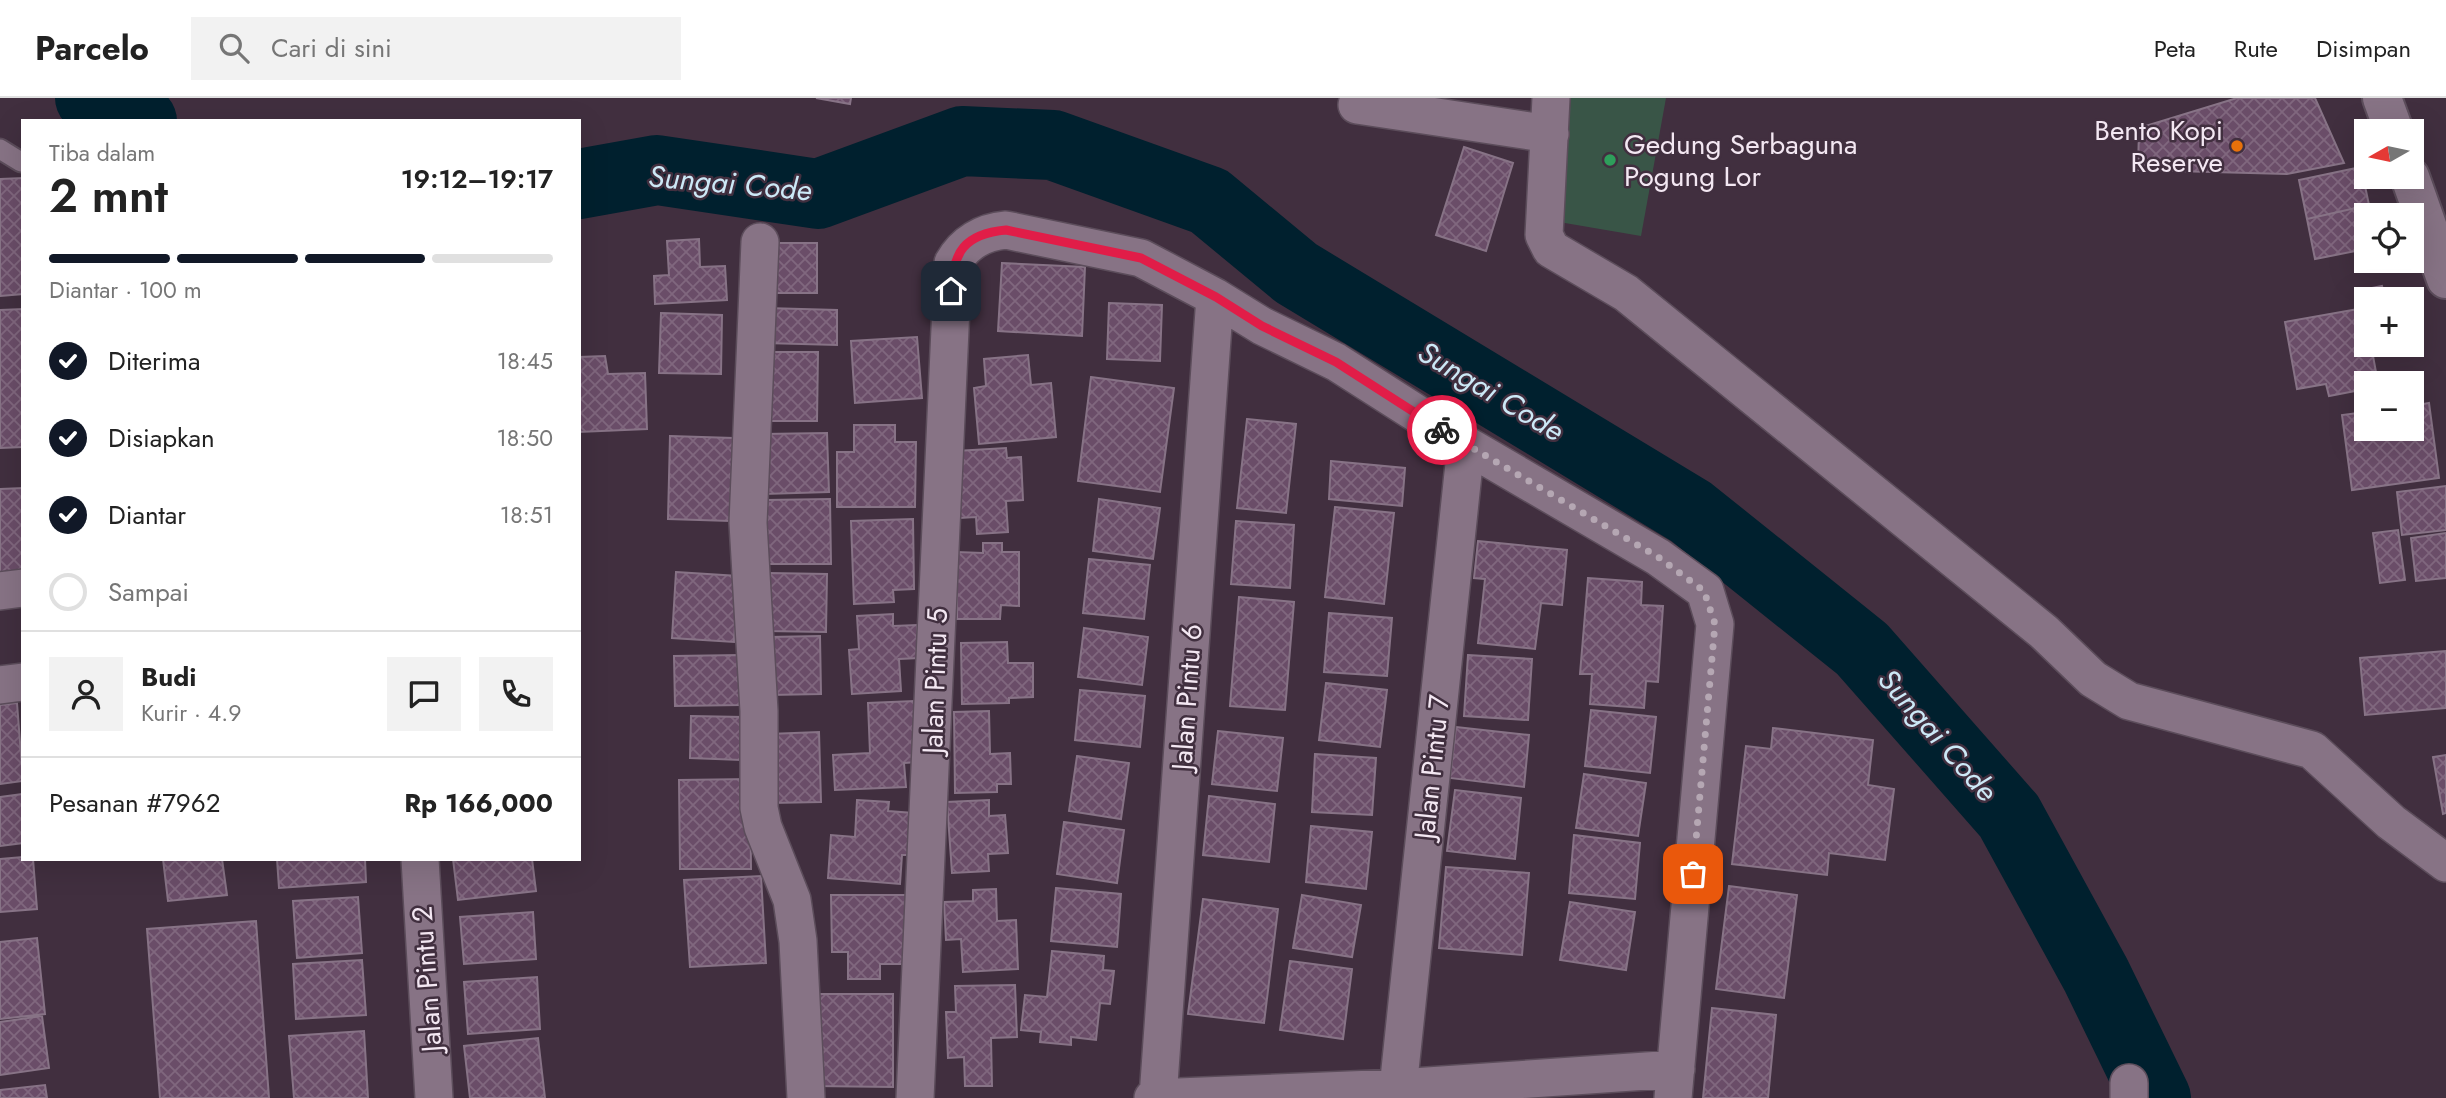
<!DOCTYPE html>
<html lang="id">
<head>
<meta charset="utf-8">
<style>
	:root { --surface:#fff; --page:#f2f2f2; --text:#222; --muted:#767676; --line:#e0e0e0; --accent:#111827 }
	body { margin:0; font-family:Jost,sans-serif; background:var(--page); color:var(--text); height:100vh; display:flex; flex-direction:column; font-size:26px; white-space:nowrap }
	* { box-sizing:border-box; margin:0 }
	p { font-size:23px; color:var(--muted) }
	.icon { flex:none; width:38px; height:38px; fill:none; stroke:currentColor; stroke-width:2; stroke-linecap:round; stroke-linejoin:round }
	.map { position:relative; flex:1; overflow:hidden }
	.panel { position:absolute; left:21px; top:21px; width:560px; height:742px; display:flex; flex-direction:column; background:var(--surface); border-radius:0px; box-shadow:0 7px 28px #0002 }
	.panel>* { flex:none }
	.needle { width:46px; rotate:261deg }
	.buttons { position:absolute; left:2354px; top:21px; display:grid; gap:14px }
	.buttons a { display:grid; place-items:center; width:70px; height:70px; border-radius:0px; background:var(--surface); box-shadow:0 7px 28px #0002; font-size:35px }
	.pin { position:absolute; display:grid; place-items:center; width:60px; height:60px; color:#fff; margin:-30px; border-radius:14px; box-shadow:0 4px 10px #0006 }
	.courier { position:absolute; display:grid; place-items:center; width:70px; height:70px; margin:-35px; border:5px solid #e11d48; border-radius:50%; background:#fff; color:#222; box-shadow:0 2px 9px #0007 }
	.headline em { font-style:normal; font-weight:600 }
	.headline div { display:flex; flex-direction:column-reverse }
	.headline { display:flex; align-items:center; justify-content:space-between; height:119px; padding:0 28px }
	h1 { font-size:46px; font-weight:600; line-height:52px }
	.bar { display:grid; grid-template-columns:repeat(4,1fr); gap:10px 7px; align-content:center; height:84px; padding:0 28px }
	.bar i { height:9px; border-radius:5px; background:var(--line) }
	.bar .current { background:var(--accent) }
	.bar p { grid-column:span 4 }
	.line { display:flex; align-items:center; gap:18px; padding:0 28px; border-top:2px solid var(--line) }
	.line div { flex:1 }
	.round { display:grid; place-items:center; flex:none; width:74px; height:74px; border-radius:0px; background:var(--page) }
	ol { padding:0 28px; list-style:none }
	li { display:flex; align-items:center; gap:21px; height:77px }
	li p { margin-inline-start:auto }
	li .icon { padding:7px; border-radius:50%; background:var(--accent); color:#fff; stroke-width:4 }
	li:last-child { color:var(--muted) }
	li i { width:38px; height:38px; border:4px solid var(--line); border-radius:50% }
	header { display:flex; align-items:center; gap:42px; box-sizing:border-box; height:98px; padding:0 35px; background:var(--surface); border-bottom:2px solid var(--line) }
	header strong { font-size:33px }
	nav { display:flex; gap:38px; margin-inline-start:auto; font-size:24px }
	.search { width:490px; height:63px; background:var(--page); display:flex; align-items:center; gap:18px; box-sizing:border-box; padding:0 24px; border-radius:0px; color:var(--muted); font-size:26px }
	.map>svg:first-child { display:block }
	.pitch { fill:#395547 }
	.lines { fill:none; stroke-linecap:round; stroke-linejoin:round }
	.river { stroke:#00202e; stroke-width:70 }
	.building { fill:url(#building-cross-hatch); stroke:#877386; stroke-width:2 }
	.lane-casing { stroke:#5c4d5b; stroke-width:23 }
	.street-casing { stroke:#5c4d5b; stroke-width:40 }
	.secondary-casing { stroke:#5c4d5b; stroke-width:42 }
	.lane { stroke:#877385; stroke-width:19 }
	.street { stroke:#877385; stroke-width:37 }
	.secondary { stroke:#877385; stroke-width:38 }
	.done { stroke:#b5a7b3; stroke-width:7; stroke-dasharray:0 12.6 }
	.route { stroke:#e11d48; stroke-width:9 }
	.food-dot { fill:#e8710a; stroke:#412f3f; stroke-width:2.5 }
	.leisure-dot { fill:#2e9e5b; stroke:#412f3f; stroke-width:2.5 }
	.labels { text-anchor:middle; dominant-baseline:central; stroke-width:5; stroke-linejoin:round; paint-order:stroke }
	.poi-label { font-size:28px; fill:#f3e7f2; stroke:#412f3f; text-anchor:end }
	.street-label { font-size:28px; fill:#f3e7f2; stroke:#412f3f }
	.water-label { font-size:30px; font-style:italic; fill:#cce8f6; stroke:#412f3f }
</style>
</head>
<body>
<header>
<strong>Parcelo</strong>
<div class="search"><svg class="icon" aria-label="search" viewBox="0 0 24 24"><circle cx="10" cy="10" r="6"/><path d="M15 15l6 6"/></svg>Cari di sini</div>
<nav><a>Peta</a><a>Rute</a><a>Disimpan</a></nav>
</header>
<div class="map">
<svg width="2446" height="1000" viewBox="0 0 2446 1000">
	<defs>
		<pattern id="building-cross-hatch" width="8" height="8" patternUnits="userSpaceOnUse" patternTransform="scale(1.75)"><rect width="8" height="8" fill="#6a4d68"/><path d="M0 0l8 8M0 8l8-8" fill="none" stroke="#80677e"/></pattern>
	</defs>
	<rect width="100%" height="100%" fill="#412f3f"/>
	<!-- pitch -->
	<path class="pitch" d="M1571 0H1666L1641 138 1559 124Z"/>
	<g class="lines">
		<!-- river -->
		<path class="river" d="M90 0 142 23
			M579 86 657 72 818 96 962 43 1053 47 1209 103 1296 175 1691 414 1862 551 2009 718 2096 877 2156 1000"/>
	</g>
	<!-- building -->
	<path class="building" d="M816 0H851L850 6Z
		M2237 0H2315L2344 65 2287 76 2138 72 2139 30Z
		M1464 49 1513 65 1486 153 1436 137Z
		M2361 69 2369 107 2307 121 2299 82Z
		M23 80V196L0 198V81Z
		M2369 107 2371 117H2366V151L2315 161 2307 121Z
		M699 141 700 169 725 168 727 202 655 206 654 178 669 177 667 143Z
		M774 145H817V195H774Z
		M1002 165 1085 169 1082 238 998 233Z
		M2382 188 2385 201H2366V210L2362 192Z
		M1109 205 1162 207 1160 263 1107 261Z
		M766 210 837 212V247L765 245Z
		M2364 210 2366 247H2371L2378 285H2366V291L2329 298 2326 286 2297 291 2285 224Z
		M23 211V349L0 350V212Z
		M661 215 722 217 721 276 659 275Z
		M917 239 922 300 855 305 851 243Z
		M765 254H818L817 323H764Z
		M1028 257 1031 287 1051 285 1056 339 979 346 974 290 986 288 984 261Z
		M605 258 608 276 645 275 647 331 579 334V259Z
		M1091 279 1174 290 1160 394 1078 383Z
		M2429 305 2439 380 2352 392 2342 317 2366 314V331H2412V308Z
		M1247 321 1296 326 1286 415 1237 410Z
		M854 327H895V344H916L915 409H837V354H854Z
		M827 335 829 394 764 396 762 336Z
		M670 338 733 340 730 423 668 421Z
		M1006 350 1007 360 1021 359 1023 402 1006 403 1008 434 977 436 976 419 960 420 956 353Z
		M1331 363 1405 370 1402 408 1329 401Z
		M2446 388V432L2402 437 2397 394Z
		M23 390V478L0 480V391Z
		M830 401 831 466H766V402Z
		M1099 401 1160 410 1153 461 1093 453Z
		M1335 409 1394 415 1384 506 1325 499Z
		M913 421 914 491 893 492 894 504 854 506 851 423Z
		M1236 423 1294 427 1290 490 1231 486Z
		M2398 432 2405 482 2380 485 2373 435Z
		M2446 435V480L2416 483 2411 440Z
		M1478 443 1567 452 1562 507 1541 505 1535 551 1478 545 1485 481 1474 480Z
		M983 445H1002V454H1019V508L1001 507 1000 521H957V454L983 455Z
		M1089 461 1150 467 1144 521 1083 515Z
		M676 474 738 478 734 544 672 540Z
		M769 475 827 476 826 534 767 533Z
		M1588 480 1642 484 1641 507 1663 508 1658 584 1646 583 1644 610 1590 606 1592 576H1580Z
		M1239 499 1294 504 1285 612 1230 608Z
		M1329 515 1392 520 1387 578 1324 574Z
		M893 516V528L917 527 919 560 899 561 901 593 852 596 849 552 859 551 857 518Z
		M1084 530 1148 539 1142 587 1078 579Z
		M820 538 821 596 770 597 769 539Z
		M1007 544 1008 565H1033V599L1009 600V605L962 606 961 545Z
		M2446 553V610L2365 617 2360 560Z
		M740 557 741 607 675 608 674 558Z
		M1468 557 1532 561 1528 622 1464 618Z
		M1326 585 1387 592 1380 649 1319 642Z
		M1080 592 1145 598 1140 649 1075 642Z
		M914 603 917 664 904 665 906 689 835 692 833 657 870 655 868 605Z
		M17 605 23 683 0 686V607Z
		M1591 612 1656 619 1650 675 1585 668Z
		M989 613 990 656 1010 655 1011 686H997V694L955 695 954 614Z
		M691 618 743 619 741 662 690 660Z
		M1456 629 1529 637 1524 689 1450 680Z
		M1773 630 1873 642 1868 687 1894 691 1885 762 1829 755 1827 777 1732 766 1746 648 1771 651Z
		M1218 633 1283 640 1277 693 1212 686Z
		M819 634 821 704 771 705 769 636Z
		M1315 656 1376 660 1372 717 1312 714Z
		M2446 657V715L2443 716 2433 659Z
		M1077 658 1129 665 1121 721 1069 713Z
		M1584 676 1646 685 1638 738 1576 730Z
		M750 681 751 771H680L679 682Z
		M1455 692 1521 700 1515 761 1447 753Z
		M23 696V745L0 748V699Z
		M1209 698 1275 706 1269 764 1203 757Z
		M857 702 889 704 888 713 913 715 910 757H902L900 786 828 780 831 737 855 739Z
		M989 702V718L1005 717 1008 755 988 756 989 773 952 775 947 704Z
		M1064 724 1124 732 1117 785 1057 776Z
		M1311 728 1372 734 1366 791 1306 784Z
		M1574 737 1640 745 1635 801 1569 795Z
		M23 759 33 761 37 811 0 814V761Z
		M163 761H222L227 797 168 803Z
		M277 761H365L366 784 279 790Z
		M453 761H532L536 793 458 802Z
		M1446 769 1529 775 1522 857 1439 850Z
		M761 778 766 865 690 869 684 782Z
		M1729 788 1797 797 1784 900 1716 891Z
		M1056 790 1121 796 1117 849 1051 843Z
		M996 791 997 823 1016 822 1018 871 963 874 961 841 946 842 944 804 973 803V792Z
		M831 797H908V866H880V881H848V854H832Z
		M1302 797 1361 807 1352 859 1293 850Z
		M358 799 362 855 297 860 293 803Z
		M1203 801 1278 811 1264 925 1188 916Z
		M1570 804 1635 814 1626 872 1560 862Z
		M533 814 536 861 464 866 460 819Z
		M256 823 269 1000H160L147 831Z
		M37 840 45 916 0 921V844Z
		M1052 853 1104 858 1103 872 1114 873 1110 906 1100 905 1096 942 1071 939V947L1040 944 1041 934 1021 932 1025 897 1047 899Z
		M362 862 366 917 296 921 293 866Z
		M1290 863 1352 871 1343 941 1280 932Z
		M537 879 540 931 468 936 464 884Z
		M1015 887 1017 939 991 940 992 988H965L964 959 948 960 946 914H956L955 888Z
		M815 896H893V989L815 988Z
		M1712 910 1776 917 1768 1000H1703Z
		M42 918 49 970 0 977V924Z
		M364 933 368 1000H294L289 938Z
		M538 940 545 1000H470L464 948Z
		M45 987 47 1000H0V992Z"/>
	<g class="lines">
		<defs>
			<path id="lane" d="M0 51 21 64"/>
			<path id="street" d="M1551 0 1544 137 1551 151 1626 195 2044 534 2093 581 2129 603 2312 652 2391 724 2446 765
				M1357 7 1550 36
				M760 144 748 425 759 613V710L763 729 792 802 798 843 806 1000
				M0 493 23 490
				M0 587 23 584
				M420 761 434 1000
				M2129 985V1000
				M1158 999 1215 199
				M915 1000 953 165C964 145 983 134 1006 132L1141 160 1215 199 1262 228 1336 264 1466 347 1658 459 1705 493 1715 526 1673 1000
				M1153 1000 1398 990 1676 971
				M1397 1000 1466 347"/>
			<path id="secondary" d="M2382 0 2394 33
				M2410 79 2446 181"/>
		</defs>
		<!-- lane casing -->
		<use href="#lane" class="lane-casing"/>
		<!-- street casing -->
		<use href="#street" class="street-casing"/>
		<!-- secondary casing -->
		<use href="#secondary" class="secondary-casing"/>
		<!-- lane -->
		<use href="#lane" class="lane"/>
		<!-- street -->
		<use href="#street" class="street"/>
		<!-- secondary -->
		<use href="#secondary" class="secondary"/>
	</g>
	<g class="lines">
		<!-- done -->
		<path class="done" d="M1442 332 1658 459 1704 493 1715 526 1693 776"/>
		<!-- route -->
		<path class="route" d="M951 193C953 154 964 136 1006 132L1141 160 1216 199 1262 228 1336 264 1442 332"/>
	</g>
	<!-- markers -->
	<circle class="food-dot" cx="2237" cy="48" r="7"/>
	<circle class="leisure-dot" cx="1610" cy="62" r="7"/>
	<g class="labels">
		<!-- poi labels -->
		<g class="poi-label">
			<text x="2223" y="32">Bento Kopi<tspan x="2223" dy="32">Reserve</tspan></text>
			<text x="1624" y="46" text-anchor="start">Gedung Serbaguna<tspan x="1624" dy="32">Pogung Lor</tspan></text>
		</g>
		<!-- street labels -->
		<g class="street-label">
			<text transform="translate(935 583) rotate(-88)">Jalan Pintu 5</text>
			<text transform="translate(1187 599) rotate(-86)">Jalan Pintu 6</text>
			<text transform="translate(1432 669) rotate(-84)">Jalan Pintu 7</text>
			<text transform="translate(427 881) rotate(-94)">Jalan Pintu 2</text>
		</g>
		<!-- water labels -->
		<g class="water-label">
			<text transform="translate(730 85) rotate(5)">Sungai Code</text>
			<text transform="translate(1491 293) rotate(31)">Sungai Code</text>
			<text transform="translate(1938 637) rotate(49)">Sungai Code</text>
		</g>
	</g>
</svg>
<div class="buttons">
<a><svg class="needle" viewBox="-14 -14 28 28"><path d="M0-13l5 13h-10z" fill="#e53935"/><path d="M0 13l5-13h-10z" fill="#767676"/></svg></a>
<a><svg class="icon" aria-label="locate" viewBox="0 0 24 24"><circle cx="12" cy="12" r="6"/><path d="M12 2v4M12 18v4M2 12h4M18 12h4"/></svg></a>
<a>+</a>
<a>−</a>
</div>
<div class="pin" style="left:1693px;top:776px;background:#ea580c"><svg class="icon" aria-label="bag" viewBox="0 0 24 24"><path d="M5 8h14l-1 12H6zM9 8a3 3 0 0 1 6 0"/></svg></div>
<div class="pin" style="left:951px;top:193px;background:#1f2937"><svg class="icon" aria-label="home" viewBox="0 0 24 24"><path d="M3 11l9-7 9 7M6 9v11h12V9"/></svg></div>
<div class="courier" style="left:1442px;top:332px"><svg class="icon" aria-label="bike" viewBox="0 0 24 24"><circle cx="6" cy="16" r="4"/><circle cx="18" cy="16" r="4"/><path d="M6 16l4-8h5l3 8M10 8l3 8H6M13 5h3"/></svg></div>
<section class="panel">
<div class="headline"><div><h1>2 mnt</h1><p>Tiba dalam</p></div><em>19:12–19:17</em></div>
<div class="bar"><i class="current"></i><i class="current"></i><i class="current"></i><i></i><p>Diantar · 100 m</p></div>
<ol>
<li><svg class="icon" aria-label="check" viewBox="0 0 24 24"><path d="M5 12l5 5 9-10"/></svg>Diterima<p>18:45</p></li>
<li><svg class="icon" aria-label="check" viewBox="0 0 24 24"><path d="M5 12l5 5 9-10"/></svg>Disiapkan<p>18:50</p></li>
<li><svg class="icon" aria-label="check" viewBox="0 0 24 24"><path d="M5 12l5 5 9-10"/></svg>Diantar<p>18:51</p></li>
<li><i></i>Sampai</li>
</ol>
<div class="line" style="height:126px"><a class="round"><svg class="icon" aria-label="person" viewBox="0 0 24 24"><circle cx="12" cy="8" r="4"/><path d="M4 21q1-7 8-7t8 7"/></svg></a><div><b>Budi</b><p>Kurir · 4.9</p></div><a class="round"><svg class="icon" aria-label="chat" viewBox="0 0 24 24"><path d="M4 5h16v11H9l-5 4z"/></svg></a><a class="round"><svg class="icon" aria-label="phone" viewBox="0 0 24 24"><path d="M5 4h4l2 5-3 2q2 4 5 5l2-3 5 2v4C11 20 4 13 5 4z"/></svg></a></div>
<div class="line" style="height:91px"><div>Pesanan #7962</div><b>Rp 166,000</b></div>
</section>
</div>
</body>
</html>
